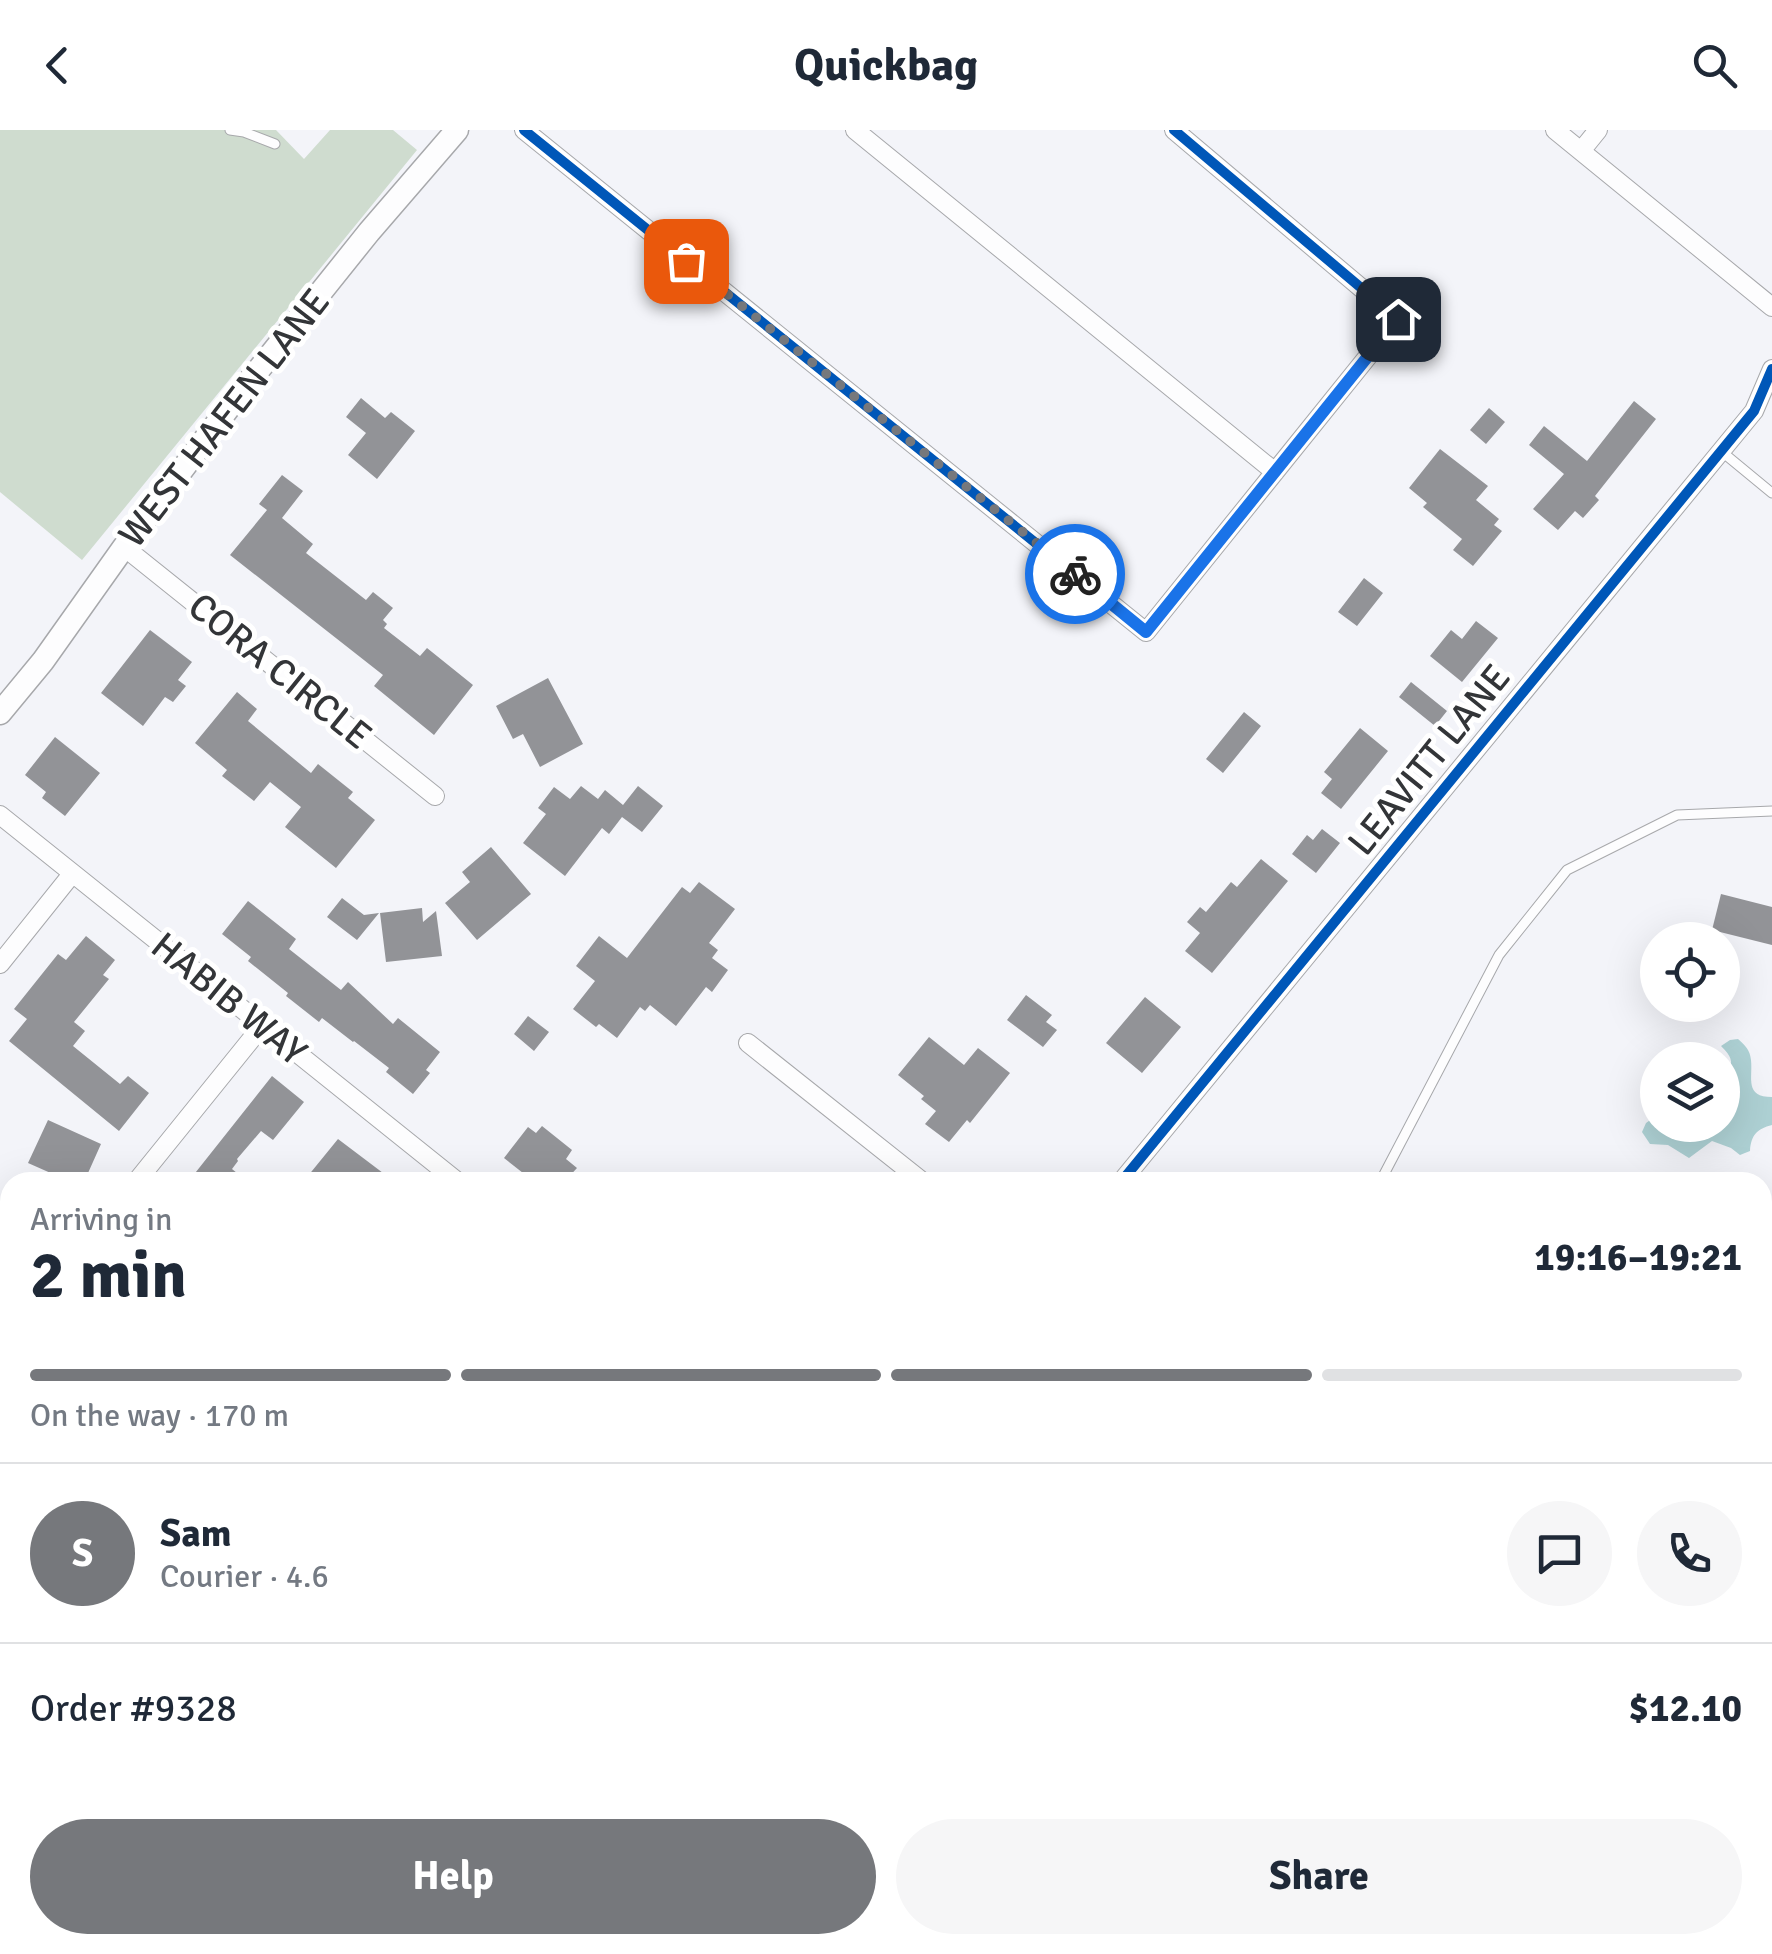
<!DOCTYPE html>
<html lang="en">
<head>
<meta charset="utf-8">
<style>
	:root { --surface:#fff; --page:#f6f6f7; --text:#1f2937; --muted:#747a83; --line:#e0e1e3; --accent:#76787c }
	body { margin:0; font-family:Signika,sans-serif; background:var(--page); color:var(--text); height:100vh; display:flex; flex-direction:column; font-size:38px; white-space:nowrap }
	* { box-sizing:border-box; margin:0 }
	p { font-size:32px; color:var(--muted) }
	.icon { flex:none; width:55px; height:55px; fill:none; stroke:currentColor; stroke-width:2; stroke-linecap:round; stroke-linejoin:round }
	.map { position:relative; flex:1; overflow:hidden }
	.drawer { position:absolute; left:0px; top:1042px; width:1772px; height:782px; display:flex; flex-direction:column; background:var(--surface); border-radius:30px 30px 0 0; box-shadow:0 10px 40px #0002 }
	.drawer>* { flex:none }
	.controls { position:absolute; left:1640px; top:792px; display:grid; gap:20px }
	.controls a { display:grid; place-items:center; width:100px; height:100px; border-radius:50%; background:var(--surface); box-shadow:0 10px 40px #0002; font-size:50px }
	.pin { position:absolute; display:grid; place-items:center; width:85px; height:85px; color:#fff; margin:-42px; border-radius:20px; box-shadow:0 5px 15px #0006 }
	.courier { position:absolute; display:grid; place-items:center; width:100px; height:100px; margin:-50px; border:8px solid #1a73e8; border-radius:50%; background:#fff; color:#222; box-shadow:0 2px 12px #0007 }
	.headline em { font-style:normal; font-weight:700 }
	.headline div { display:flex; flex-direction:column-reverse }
	.headline { display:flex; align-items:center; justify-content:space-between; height:170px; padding:0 30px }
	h1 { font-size:65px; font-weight:700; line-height:75px }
	.bar { display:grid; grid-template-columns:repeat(4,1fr); gap:15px 10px; align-content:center; height:120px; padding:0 30px }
	.bar i { height:12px; border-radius:8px; background:var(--line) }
	.bar .on { background:var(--accent) }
	.bar p { grid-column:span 4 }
	.line { display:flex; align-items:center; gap:25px; padding:0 30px; border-top:2px solid var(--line) }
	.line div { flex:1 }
	.round { display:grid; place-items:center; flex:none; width:105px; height:105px; border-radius:52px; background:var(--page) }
	.action { display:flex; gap:20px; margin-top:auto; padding:20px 30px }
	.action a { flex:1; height:115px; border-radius:60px; background:var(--accent); color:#fff; font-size:40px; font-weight:700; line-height:115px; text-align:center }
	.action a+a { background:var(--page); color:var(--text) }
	header { display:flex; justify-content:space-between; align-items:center; height:130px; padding:0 30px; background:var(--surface); font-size:45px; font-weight:700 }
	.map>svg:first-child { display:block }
	.green { fill:#cfdccf }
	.water { fill:#aed1d4 }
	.building { fill:#929397 }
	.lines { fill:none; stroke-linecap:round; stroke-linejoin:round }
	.service-casing { stroke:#a7a8ab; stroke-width:11 }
	.minor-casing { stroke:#a7a8ab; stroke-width:20 }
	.secondary-casing { stroke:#a7a8ab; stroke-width:25 }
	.service { stroke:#fdfdfe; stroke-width:9 }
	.minor { stroke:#fdfdfe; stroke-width:18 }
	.secondary { stroke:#fdfdfe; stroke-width:22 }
	.cycleway-casing { stroke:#fff; stroke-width:16 }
	.cycleway { stroke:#0057b8; stroke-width:10 }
	.done { stroke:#76787c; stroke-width:10; stroke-dasharray:0 18 }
	.route { stroke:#1a73e8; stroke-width:12 }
	.labels { text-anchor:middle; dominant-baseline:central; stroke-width:10; stroke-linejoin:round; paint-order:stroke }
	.street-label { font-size:38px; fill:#333538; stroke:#fff }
</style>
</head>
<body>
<header><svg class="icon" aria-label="back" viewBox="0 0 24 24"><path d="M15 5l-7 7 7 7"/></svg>Quickbag<svg class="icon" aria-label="search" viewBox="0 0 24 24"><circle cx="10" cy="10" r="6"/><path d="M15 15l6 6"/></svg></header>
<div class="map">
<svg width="1772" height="1824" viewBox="0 0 1772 1824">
	<rect width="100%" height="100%" fill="#f3f4f9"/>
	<!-- green -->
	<path class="green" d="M0 0H276L304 29 330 0H393L417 20 82 430 0 362Z"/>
	<!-- water -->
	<path class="water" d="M1738 909C1745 915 1750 920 1751 930 1753 948 1744 967 1772 967V995C1757 999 1751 1005 1750 1021L1740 1025 1731 1018 1712 1011 1689 1028 1668 1015 1650 1014 1642 1002 1646 993 1656 986 1657 985 1658 995H1722L1723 990C1732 982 1735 968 1723 961 1722 939 1743 937 1721 916L1730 910Z"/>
	<!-- building -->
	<path class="building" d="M361 268 385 288 391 282 415 301 377 349 348 325 366 303 346 287Z
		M1634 271 1656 289 1595 366 1599 370 1583 388 1575 381 1558 400 1533 379 1564 344 1529 315 1544 296 1587 331Z
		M1489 278 1505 292 1486 314 1470 300Z
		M1440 319 1488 356 1476 370 1499 389 1494 395 1502 401 1473 436 1453 420 1462 409 1423 377 1427 373 1409 358Z
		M282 345 303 361 282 388 313 414 306 423 366 470 373 462 393 478 383 490 387 494 384 498 420 526 427 518 473 555 434 605 374 556 383 545 230 425 267 380 259 374Z
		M1364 448 1383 463 1357 496 1338 482Z
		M1476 491 1498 508 1462 552 1430 526 1451 500 1462 509Z
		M150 500 192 532 178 550 186 556 173 572 165 567 143 596 101 563Z
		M548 548 583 614 540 637 523 604 513 609 496 576Z
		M1411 552 1447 581 1435 596 1399 567Z
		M237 562 257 579 248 591 311 643 318 634 353 662 348 668 375 690 336 738 285 697 301 677 270 652 254 671 222 646 227 640 195 613Z
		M1244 582 1261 596 1223 643 1206 629Z
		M1360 598 1388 621 1341 679 1321 663 1332 649 1324 642Z
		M55 607 100 643 65 686 42 668 46 662 25 645Z
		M581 656 598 669 605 660 623 675 638 656 663 676 642 702 622 687 609 704 602 698 565 746 523 713 546 684 538 678 554 657 570 669Z
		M1322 699 1340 713 1316 743 1292 724 1307 705 1313 710Z
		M491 717 531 764 477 810 445 773 470 752 462 742Z
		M1261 729 1288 751 1212 843 1185 821 1200 803 1187 792 1200 777 1206 782 1231 752 1237 757Z
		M699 752 735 779 709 813 718 820 712 828 728 840 712 862 706 857 676 896 650 875 645 881 640 877 617 908 599 894 596 897 573 879 595 851 576 836 599 806 627 828 682 757 690 763Z
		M1721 764 1772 777V815L1712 800Z
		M342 768 364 785 379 783 357 810 327 787Z
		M248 771 296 809 289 819 341 860 348 852 393 894 398 888 440 922 426 940 430 943 413 964 386 942 389 938 354 911 353 912 322 888 319 892 286 866 288 863 248 831 251 827 222 804Z
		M422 778 423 792 436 781 442 826 386 832 380 783Z
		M86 806 115 830 103 845 109 849 74 892 85 901 73 916 120 954 128 946 149 963 119 1001 9 911 27 889 14 879 58 824 66 830Z
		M1026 865 1052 885 1046 892 1057 900 1043 917 1007 890Z
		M1145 867 1181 897 1142 943 1106 913Z
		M528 886 549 902 534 921 514 904Z
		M929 907 964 935 978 918 1010 943 970 993 967 990 949 1012 925 994 936 981 921 969 924 966 898 945Z
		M272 946 304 972 273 1010 261 1001 237 1029 238 1031 232 1039 248 1052H188Z
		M48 990 101 1014 84 1052H71L28 1033Z
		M542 996 572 1020 566 1029 577 1038 564 1052H515L523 1043 504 1028 528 997 536 1003Z
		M338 1009 383 1043 375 1052H303Z"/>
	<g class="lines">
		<defs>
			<path id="service" d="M230 0 244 2 275 14
				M1721 321 1772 363
				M1380 1052 1499 825 1567 740 1677 685 1772 681
				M1762 1610 1772 1608
				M1125 1815 1136 1824
				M924 1824 931 1815"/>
			<path id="minor" d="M524 0 1146 502 1398 189 1174 0
				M855 0 1275 342
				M1555 0 1772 177
				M1581 21 1598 0
				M124 417 435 666
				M0 685 458 1052
				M0 834 72 744
				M748 913 923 1052
				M136 1052 262 896
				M1121 1052 1754 281 1772 239
				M0 1258 10 1267
				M0 1499 10 1487
				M362 1815 373 1824
				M699 1815 710 1824
				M1226 1815 1237 1824
				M34 1824 41 1815
				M343 1824 350 1815
				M751 1824 758 1815"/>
			<path id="secondary" d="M0 583 43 531 124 417 236 268 369 102 457 0"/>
		</defs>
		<!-- service casing -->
		<use href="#service" class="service-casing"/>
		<!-- minor casing -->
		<use href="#minor" class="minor-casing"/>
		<!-- secondary casing -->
		<use href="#secondary" class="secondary-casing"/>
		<!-- service -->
		<use href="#service" class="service"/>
		<!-- minor -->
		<use href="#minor" class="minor"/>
		<!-- secondary -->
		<use href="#secondary" class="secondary"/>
		<defs>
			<path id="cycleway" d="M524 0 1146 502 1398 189 1174 0
				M1121 1052 1754 281 1772 239"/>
		</defs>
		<!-- cycleway casing -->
		<use href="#cycleway" class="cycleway-casing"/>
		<!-- cycleway -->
		<use href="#cycleway" class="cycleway"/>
	</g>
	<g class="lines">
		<!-- done -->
		<path class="done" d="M686 131 1075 444"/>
		<!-- route -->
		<path class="route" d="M1075 444 1146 502 1398 189"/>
	</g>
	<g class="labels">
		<!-- street labels -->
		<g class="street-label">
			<text transform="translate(224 288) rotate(-52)">WEST HAFEN LANE</text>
			<text transform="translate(280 541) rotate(39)">CORA CIRCLE</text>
			<text transform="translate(1429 630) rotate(-51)">LEAVITT LANE</text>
			<text transform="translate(229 869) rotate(39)">HABIB WAY</text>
		</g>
	</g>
</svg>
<div class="controls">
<a><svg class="icon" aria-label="locate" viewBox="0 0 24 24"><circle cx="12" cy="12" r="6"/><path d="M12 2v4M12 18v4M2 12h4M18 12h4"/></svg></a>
<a><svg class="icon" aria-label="layers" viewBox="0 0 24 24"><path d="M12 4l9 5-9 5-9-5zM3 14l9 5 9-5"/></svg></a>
</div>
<div class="pin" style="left:686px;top:131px;background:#ea580c"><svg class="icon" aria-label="bag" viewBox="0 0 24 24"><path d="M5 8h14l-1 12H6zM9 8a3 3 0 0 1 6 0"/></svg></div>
<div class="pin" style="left:1398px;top:189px;background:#1f2937"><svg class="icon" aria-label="home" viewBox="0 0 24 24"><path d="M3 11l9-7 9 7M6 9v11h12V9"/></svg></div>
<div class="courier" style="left:1075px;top:444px"><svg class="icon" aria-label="bike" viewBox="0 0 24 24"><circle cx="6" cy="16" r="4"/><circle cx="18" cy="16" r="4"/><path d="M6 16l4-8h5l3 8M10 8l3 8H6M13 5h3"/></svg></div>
<section class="drawer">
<div class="headline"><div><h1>2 min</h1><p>Arriving in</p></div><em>19:16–19:21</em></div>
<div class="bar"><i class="on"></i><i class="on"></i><i class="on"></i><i></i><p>On the way · 170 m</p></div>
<div class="line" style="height:180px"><b class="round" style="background:var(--accent);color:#fff">S</b><div><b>Sam</b><p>Courier · 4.6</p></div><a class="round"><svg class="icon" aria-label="chat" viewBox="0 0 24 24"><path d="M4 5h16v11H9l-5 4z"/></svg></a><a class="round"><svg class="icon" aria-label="phone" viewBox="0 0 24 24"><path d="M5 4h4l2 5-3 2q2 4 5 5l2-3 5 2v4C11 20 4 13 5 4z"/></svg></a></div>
<div class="line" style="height:130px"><div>Order #9328</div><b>$12.10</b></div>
<div class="action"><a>Help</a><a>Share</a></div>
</section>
</div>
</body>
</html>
